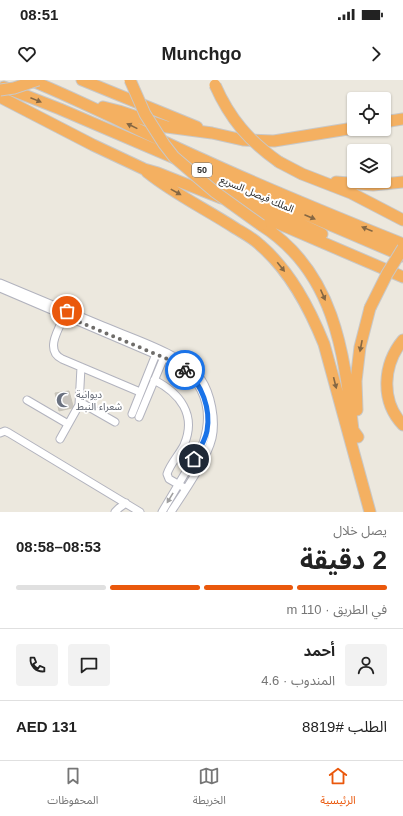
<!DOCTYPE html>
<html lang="ar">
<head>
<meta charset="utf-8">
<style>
	:root { --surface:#fff; --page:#f2f2f2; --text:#222; --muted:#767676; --line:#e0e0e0; --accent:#ea580c }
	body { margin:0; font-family:Helvetica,"Noto Sans Arabic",sans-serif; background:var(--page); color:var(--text); direction:rtl; height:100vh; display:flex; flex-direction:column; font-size:15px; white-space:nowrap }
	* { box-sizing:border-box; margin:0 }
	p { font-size:13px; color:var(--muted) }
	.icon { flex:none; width:22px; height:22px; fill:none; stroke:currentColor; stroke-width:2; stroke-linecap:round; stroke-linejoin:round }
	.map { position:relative; height:432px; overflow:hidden; direction:ltr }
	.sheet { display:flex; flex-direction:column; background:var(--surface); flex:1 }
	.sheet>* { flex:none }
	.fabs { position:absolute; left:347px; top:12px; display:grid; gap:8px }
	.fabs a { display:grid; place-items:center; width:44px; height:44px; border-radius:4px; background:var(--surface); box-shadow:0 1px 3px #0004; font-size:20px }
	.pin { position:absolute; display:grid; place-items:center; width:34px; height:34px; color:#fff; margin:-17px; border:2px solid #fff; border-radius:50%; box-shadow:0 1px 4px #0007 }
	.courier { position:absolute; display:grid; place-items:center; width:40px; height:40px; margin:-20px; border:3px solid #1a73e8; border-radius:50%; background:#fff; color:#222; box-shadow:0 1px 5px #0007 }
	.summary em { font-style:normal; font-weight:700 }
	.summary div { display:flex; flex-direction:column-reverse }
	.summary { display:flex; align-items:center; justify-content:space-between; height:68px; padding:0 16px }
	h1 { font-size:26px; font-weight:700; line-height:30px }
	.bar { display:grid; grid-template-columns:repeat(4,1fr); gap:6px 4px; align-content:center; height:48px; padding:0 16px }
	.bar i { height:5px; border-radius:3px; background:var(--line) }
	.bar .on { background:var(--accent) }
	.bar p { grid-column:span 4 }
	.line { display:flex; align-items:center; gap:10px; padding:0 16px; border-top:1px solid var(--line) }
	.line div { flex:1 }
	.round { display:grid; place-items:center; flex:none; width:42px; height:42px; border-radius:4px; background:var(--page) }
	.status { display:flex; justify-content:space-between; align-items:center; height:28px; padding:0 20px; background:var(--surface); direction:ltr }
	.status svg { height:11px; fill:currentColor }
	header { display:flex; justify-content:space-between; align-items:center; height:52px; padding:0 16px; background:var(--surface); font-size:18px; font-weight:700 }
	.menu { display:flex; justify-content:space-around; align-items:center; height:56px; border-top:1px solid var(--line); background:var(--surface); font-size:11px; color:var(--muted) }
	.menu a { display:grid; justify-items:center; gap:2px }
	.menu .on { color:var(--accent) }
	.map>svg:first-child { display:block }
	.building { fill:#c8c4be; stroke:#c8c4b8 }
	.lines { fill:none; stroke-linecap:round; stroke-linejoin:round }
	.minor-casing { stroke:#b2b3be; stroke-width:9 }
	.highway-casing { stroke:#c8c8c8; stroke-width:13 }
	.minor { stroke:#fff; stroke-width:7 }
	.highway { stroke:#f4b061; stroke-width:11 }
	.highway-bridge-casing { stroke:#c8c8c8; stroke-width:13; stroke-linecap:butt }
	.highway-bridge { stroke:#f4b061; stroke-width:11 }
	.oneway { fill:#856743 }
	.oneway2 { fill:#a0a0a0 }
	.done { stroke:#6f6d6a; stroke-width:4; stroke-dasharray:0 7.2 }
	.route { stroke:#1a73e8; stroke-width:5 }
	.labels { text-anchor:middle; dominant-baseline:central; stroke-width:4; stroke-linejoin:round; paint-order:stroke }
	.shield { fill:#fff; stroke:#6b6b6b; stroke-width:1 }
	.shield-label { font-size:9px; font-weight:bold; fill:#2b2b2b }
	.street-label { font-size:10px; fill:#2b2b2b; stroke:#fff }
	.worship-label { font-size:10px; fill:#5b616d; stroke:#fff; text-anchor:start }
</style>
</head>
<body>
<div class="status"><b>08:51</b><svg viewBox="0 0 49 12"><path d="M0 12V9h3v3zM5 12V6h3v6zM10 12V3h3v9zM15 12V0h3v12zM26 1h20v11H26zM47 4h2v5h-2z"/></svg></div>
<header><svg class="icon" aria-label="forward" viewBox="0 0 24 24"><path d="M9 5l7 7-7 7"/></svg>Munchgo<svg class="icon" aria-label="heart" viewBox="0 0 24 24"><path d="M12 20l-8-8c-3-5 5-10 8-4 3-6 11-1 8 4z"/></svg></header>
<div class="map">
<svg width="403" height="432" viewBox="0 0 403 432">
	<rect width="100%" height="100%" fill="#ece8de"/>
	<!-- building -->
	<path class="building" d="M69 311 73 326 72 328 59 331 55 313Z"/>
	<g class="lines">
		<defs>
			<path id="minor" d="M0 203C34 217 69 232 103 246 131 258 184 274 201 299 211 314 216 340 212 358 207 379 184 412 171 432
				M0 208 171 281
				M67 231C61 245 43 270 62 279L140 312
				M154 300C180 313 197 335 184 365 179 375 170 384 167 394L169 399 183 407
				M27 320 68 344
				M80 322 115 342
				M132 334 156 274
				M139 337 164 277
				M0 353 5 351 9 353 140 432
				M60 359 79 325 81 287
				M115 432 119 428 126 423
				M162 432 203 363C213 333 206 307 182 287"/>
			<path id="highway" d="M30 0C89 24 145 54 204 80 269 110 336 137 403 164
				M82 0 197 47
				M4 7 60 29 403 176
				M0 17 93 65 144 89 158 93 221 118
				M103 27 119 31 167 47 212 53 243 60 274 61 354 48
				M384 42 403 39
				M279 82 302 94 351 113 403 140
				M147 92C174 114 206 129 235 148 243 153 253 158 260 165 290 191 309 227 324 264L370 432
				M203 99 322 154
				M336 102 373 105 403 102
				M240 127 403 197
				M261 145C334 191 344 271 353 350L358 357
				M403 260C383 284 380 321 403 345
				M357 330 356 301 360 267 370 228"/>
		</defs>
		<!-- minor casing -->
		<use href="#minor" class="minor-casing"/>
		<!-- highway casing -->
		<use href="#highway" class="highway-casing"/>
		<!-- minor -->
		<use href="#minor" class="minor"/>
		<!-- highway -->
		<use href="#highway" class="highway"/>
		<defs>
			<path id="highway-bridge" d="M130 0 145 34 164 64 174 77 215 112 261 145
				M215 5C230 39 249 61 279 82
				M0 10 14 8 38 0
				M370 228 387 194 403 168"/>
		</defs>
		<!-- highway-bridge casing -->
		<use href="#highway-bridge" class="highway-bridge-casing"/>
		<!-- highway-bridge -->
		<use href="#highway-bridge" class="highway-bridge"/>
	</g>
	<!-- one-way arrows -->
	<defs><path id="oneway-solid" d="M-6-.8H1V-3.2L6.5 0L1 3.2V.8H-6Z"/></defs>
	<g class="oneway">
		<use href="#oneway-solid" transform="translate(36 20) rotate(22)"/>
		<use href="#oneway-solid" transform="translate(132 46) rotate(-154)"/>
		<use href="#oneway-solid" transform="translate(176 112) rotate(29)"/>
		<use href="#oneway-solid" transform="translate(310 137) rotate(23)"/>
		<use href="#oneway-solid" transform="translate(367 149) rotate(-158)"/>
		<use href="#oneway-solid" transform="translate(281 187) rotate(51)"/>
		<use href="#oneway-solid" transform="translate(323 215) rotate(66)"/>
		<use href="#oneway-solid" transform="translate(361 266) rotate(101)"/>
		<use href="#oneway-solid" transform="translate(335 303) rotate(76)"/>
	</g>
	<use class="oneway2" href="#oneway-solid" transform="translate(170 418) rotate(121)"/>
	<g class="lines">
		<!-- done -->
		<path class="done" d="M67 231 65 236 165 278 179 285 185 290"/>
		<!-- route -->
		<path class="route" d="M185 290C202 304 211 329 207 351 205 361 199 370 194 379"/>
	</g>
	<!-- icons -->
	<defs>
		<symbol id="mosque-bare" viewBox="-9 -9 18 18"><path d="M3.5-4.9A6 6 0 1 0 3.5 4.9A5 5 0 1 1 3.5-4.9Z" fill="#6b7280" stroke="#fff" stroke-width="2.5" paint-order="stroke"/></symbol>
	</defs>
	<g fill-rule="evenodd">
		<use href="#mosque-bare" x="53" y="309" width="22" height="22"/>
	</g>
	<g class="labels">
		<!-- shield labels -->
		<rect class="shield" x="192" y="83" width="20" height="14" rx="3"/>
		<g class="shield-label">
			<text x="202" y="90">50</text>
		</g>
		<!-- street labels -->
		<g class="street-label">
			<text transform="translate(257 114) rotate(23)">الملك فيصل السريع</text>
		</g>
		<!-- worship labels -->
		<g class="worship-label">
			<text x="76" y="314">ديوانية<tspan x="76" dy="12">شعراء النبط</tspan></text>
		</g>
	</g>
</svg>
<div class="fabs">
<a><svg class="icon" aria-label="locate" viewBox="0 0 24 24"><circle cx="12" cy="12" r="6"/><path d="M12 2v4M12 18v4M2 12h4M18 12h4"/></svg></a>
<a><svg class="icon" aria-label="layers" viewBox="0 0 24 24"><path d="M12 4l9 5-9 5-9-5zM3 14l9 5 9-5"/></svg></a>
</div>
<div class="pin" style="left:67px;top:231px;background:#ea580c"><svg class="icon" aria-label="bag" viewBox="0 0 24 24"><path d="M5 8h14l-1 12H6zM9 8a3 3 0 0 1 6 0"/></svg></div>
<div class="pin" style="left:194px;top:379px;background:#1f2937"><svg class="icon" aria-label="home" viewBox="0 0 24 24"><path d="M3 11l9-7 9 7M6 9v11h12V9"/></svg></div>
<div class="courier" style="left:185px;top:290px"><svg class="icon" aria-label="bike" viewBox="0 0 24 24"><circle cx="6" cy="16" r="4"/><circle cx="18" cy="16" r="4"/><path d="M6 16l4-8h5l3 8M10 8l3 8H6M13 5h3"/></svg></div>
</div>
<section class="sheet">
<div class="summary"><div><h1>2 دقيقة</h1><p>يصل خلال</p></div><em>08:53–08:58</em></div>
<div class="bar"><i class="on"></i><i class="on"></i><i class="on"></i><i></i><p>في الطريق · 110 m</p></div>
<div class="line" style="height:72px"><a class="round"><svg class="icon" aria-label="person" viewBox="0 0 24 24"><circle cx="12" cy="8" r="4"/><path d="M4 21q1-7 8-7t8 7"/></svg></a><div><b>أحمد</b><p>المندوب · 4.6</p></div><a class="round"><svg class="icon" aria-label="chat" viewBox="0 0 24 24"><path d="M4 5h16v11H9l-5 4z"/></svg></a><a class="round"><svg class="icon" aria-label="phone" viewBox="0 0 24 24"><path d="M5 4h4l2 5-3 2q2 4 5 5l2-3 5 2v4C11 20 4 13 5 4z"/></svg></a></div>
<div class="line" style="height:52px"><div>الطلب #8819</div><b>AED 131</b></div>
</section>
<nav class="menu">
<a class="on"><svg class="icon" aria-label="home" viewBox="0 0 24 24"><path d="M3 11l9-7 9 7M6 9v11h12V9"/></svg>الرئيسية</a>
<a><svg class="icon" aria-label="map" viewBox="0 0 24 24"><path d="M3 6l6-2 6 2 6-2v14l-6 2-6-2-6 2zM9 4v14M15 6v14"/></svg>الخريطة</a>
<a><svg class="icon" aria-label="saved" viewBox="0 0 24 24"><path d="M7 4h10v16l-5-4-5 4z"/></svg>المحفوظات</a>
</nav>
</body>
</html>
